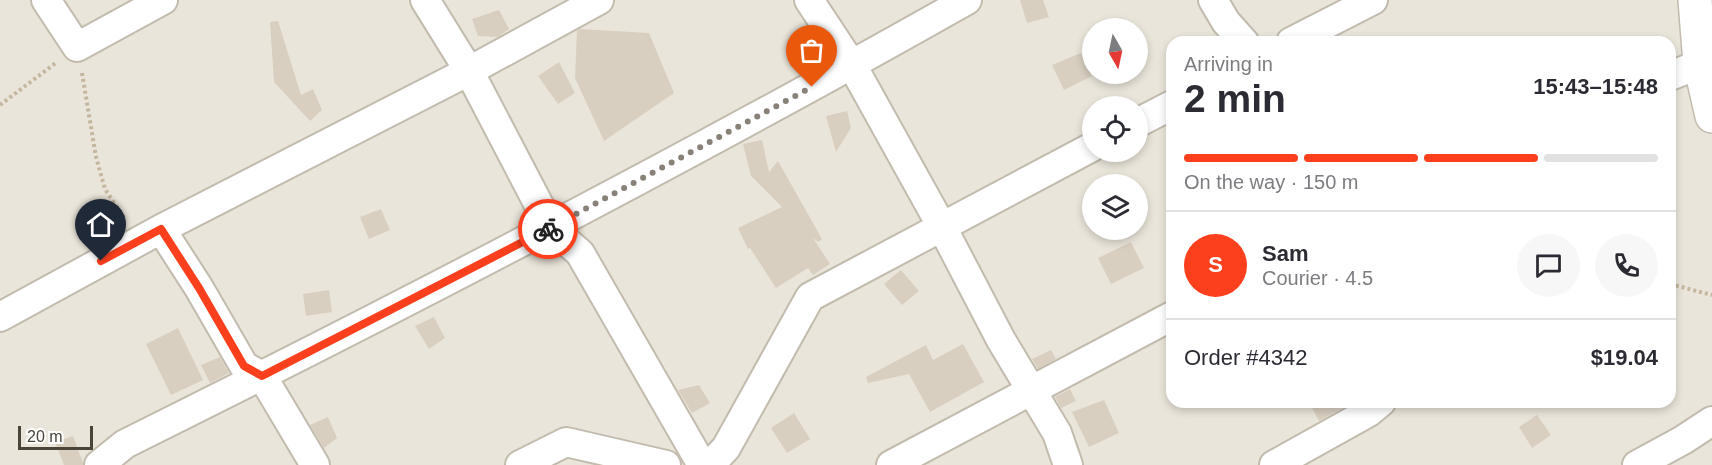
<!DOCTYPE html>
<html lang="en">
<head>
<meta charset="utf-8">
<style>
	:root { --surface:#fff; --page:#f7f7f7; --text:#2b2b33; --muted:#7c7c81; --line:#e1e1e2; --accent:#fc3f1d }
	body { margin:0; font-family:Helvetica,sans-serif; background:var(--page); color:var(--text); height:100vh; display:flex; flex-direction:column; font-size:22px; white-space:nowrap }
	* { box-sizing:border-box; margin:0 }
	p { font-size:20px; color:var(--muted) }
	.icon { flex:none; width:33px; height:33px; fill:none; stroke:currentColor; stroke-width:2; stroke-linecap:round; stroke-linejoin:round }
	.map { position:relative; flex:1; overflow:hidden }
	.drawer { position:absolute; left:1166px; top:36px; width:510px; height:372px; display:flex; flex-direction:column; background:var(--surface); border-radius:18px; box-shadow:0 3px 9px #0003 }
	.drawer>* { flex:none }
	.needle { width:39px; rotate:171deg }
	.buttons { position:absolute; left:1082px; top:18px; display:grid; gap:12px }
	.buttons a { display:grid; place-items:center; width:66px; height:66px; border-radius:50%; background:var(--surface); box-shadow:0 3px 9px #0003; font-size:30px }
	.scale { position:absolute; left:18px; bottom:15px; width:75px; box-sizing:border-box; padding-left:6px; border:3px solid #4b4439; border-top:0; font-size:16px; line-height:21px; white-space:nowrap; color:#4b4439; -webkit-text-stroke:4px #fff; paint-order:stroke }
	.pin { position:absolute; display:grid; place-items:center; width:51px; height:51px; color:#fff; margin:-62px -26px; border-radius:50% 50% 50% 0; rotate:-45deg; box-shadow:0 0 6px #0007 }
	.pin .icon { rotate:45deg }
	.courier { position:absolute; display:grid; place-items:center; width:60px; height:60px; margin:-30px; border:4px solid #fc3f1d; border-radius:50%; background:#fff; color:#222; box-shadow:0 2px 8px #0007 }
	.head em { font-style:normal; font-weight:700 }
	.head div { display:flex; flex-direction:column-reverse }
	.head { display:flex; align-items:center; justify-content:space-between; height:102px; padding:0 18px }
	h1 { font-size:39px; font-weight:700; line-height:45px }
	.bar { display:grid; grid-template-columns:repeat(4,1fr); gap:9px 6px; align-content:center; height:72px; padding:0 18px }
	.bar i { height:8px; border-radius:4px; background:var(--line) }
	.bar .active { background:var(--accent) }
	.bar p { grid-column:span 4 }
	.line { display:flex; align-items:center; gap:15px; padding:0 18px; border-top:2px solid var(--line) }
	.line div { flex:1 }
	.round { display:grid; place-items:center; flex:none; width:63px; height:63px; border-radius:32px; background:var(--page) }
	.map>svg:first-child { display:block }
	.residential { fill:#eae5da; fill-rule:evenodd }
	.building { fill:#d8cfc1 }
	.lines { fill:none; stroke-linecap:round; stroke-linejoin:round }
	.minor-casing { stroke:#c2bbae; stroke-width:32 }
	.tertiary-casing { stroke:#c2bbae; stroke-width:36 }
	.path { stroke:#c4b79f; stroke-width:4; stroke-dasharray:3 3; stroke-linecap:butt }
	.minor { stroke:#fff; stroke-width:28 }
	.tertiary { stroke:#fff; stroke-width:33 }
	.done { stroke:#878178; stroke-width:6; stroke-dasharray:0 10.8 }
	.route { stroke:#fc3f1d; stroke-width:8 }
</style>
</head>
<body>
<div class="map">
<svg width="1712" height="465" viewBox="0 0 1712 465">
	<rect width="100%" height="100%" fill="#f6f3ec"/>
	<!-- residential -->
	<path class="residential" d="M0 0H1712V465H0ZM1092 28H1137V74H1092ZM1172 42H1670V402H1172ZM1092 106H1137V152H1092ZM1092 184H1137V230H1092Z"/>
	<!-- building -->
	<path class="building" d="M1020 0H1043L1049 17 1027 23Z
		M499 10 509 29 498 37 478 36 472 19Z
		M278 21 301 95 313 89 322 110 310 121 274 82 270 22Z
		M580 29 649 33 674 93 604 141 575 78 577 31Z
		M1081 53 1092 76 1064 90 1052 65Z
		M559 62 575 93 558 104 538 76Z
		M847 111 851 128 836 152 826 116Z
		M762 140 769 172 778 161 822 239 818 242 813 238 830 264 813 275 808 268 776 288 750 248 748 249 738 228 782 207 751 176 743 144Z
		M381 209 390 230 369 239 360 217Z
		M1131 242 1144 268 1111 284 1098 258Z
		M901 270 919 291 902 305 884 284Z
		M329 290 332 312 306 316 303 294Z
		M434 317 445 338 429 349 415 326Z
		M178 328 203 380 171 395 146 344Z
		M963 344 984 382 930 412 909 374 868 383 866 377 926 345 933 360Z
		M1051 350 1056 359 1038 369 1032 359Z
		M220 357 229 373 210 383 201 365Z
		M699 385 710 403 692 413 678 390Z
		M1070 389 1076 401 1061 408 1055 397Z
		M1104 400 1119 433 1089 447 1072 412Z
		M1309 402H1353L1319 421Z
		M794 413 810 439 787 453 771 428Z
		M1537 415 1551 435 1532 448 1519 427Z
		M328 417 337 438 324 448 310 425Z
		M73 436 83 463V465H64L55 442Z"/>
	<g class="lines">
		<defs>
			<path id="minor" d="M46 0 77 47 163 0
				M425 0 469 71 551 228 580 253 702 465
				M809 0 852 65 942 227 1001 340 1057 433 1068 465
				M1213 0 1226 22 1244 42
				M1291 42 1373 0
				M1670 76 1700 64
				M1137 123 1172 105
				M161 229 199 288 244 366 262 376 315 465
				M0 317 161 229 469 71 599 0
				M99 465 125 444C409 303 691 156 967 0
				M520 465 566 442 666 465
				M710 465 726 448 810 297 1092 147
				M891 465 1172 316
				M1274 465 1369 412 1381 402
				M1637 465 1683 440 1712 421"/>
			<path id="tertiary" d="M1695 0 1700 64 1712 116"/>
		</defs>
		<!-- minor casing -->
		<use href="#minor" class="minor-casing"/>
		<!-- tertiary casing -->
		<use href="#tertiary" class="tertiary-casing"/>
		<!-- path -->
		<path class="path" d="M82 73 96 157 105 189 125 219
			M0 105 57 62
			M1670 284 1712 295"/>
		<!-- minor -->
		<use href="#minor" class="minor"/>
		<!-- tertiary -->
		<use href="#tertiary" class="tertiary"/>
	</g>
	<g class="lines">
		<!-- done -->
		<path class="done" d="M548 229 812 87"/>
		<!-- route -->
		<path class="route" d="M101 261 161 229 199 288 244 366 262 376 548 229"/>
	</g>
</svg>
<div class="buttons">
<a><svg class="needle" viewBox="-14 -14 28 28"><path d="M0-13l5 13h-10z" fill="#e53935"/><path d="M0 13l5-13h-10z" fill="#7c7c81"/></svg></a>
<a><svg class="icon" aria-label="locate" viewBox="0 0 24 24"><circle cx="12" cy="12" r="6"/><path d="M12 2v4M12 18v4M2 12h4M18 12h4"/></svg></a>
<a><svg class="icon" aria-label="layers" viewBox="0 0 24 24"><path d="M12 4l9 5-9 5-9-5zM3 14l9 5 9-5"/></svg></a>
</div>
<div class="scale">20 m</div>
<div class="pin" style="left:812px;top:87px;background:#ea580c"><svg class="icon" aria-label="bag" viewBox="0 0 24 24"><path d="M5 8h14l-1 12H6zM9 8a3 3 0 0 1 6 0"/></svg></div>
<div class="pin" style="left:101px;top:261px;background:#1f2937"><svg class="icon" aria-label="home" viewBox="0 0 24 24"><path d="M3 11l9-7 9 7M6 9v11h12V9"/></svg></div>
<div class="courier" style="left:548px;top:229px"><svg class="icon" aria-label="bike" viewBox="0 0 24 24"><circle cx="6" cy="16" r="4"/><circle cx="18" cy="16" r="4"/><path d="M6 16l4-8h5l3 8M10 8l3 8H6M13 5h3"/></svg></div>
<section class="drawer">
<div class="head"><div><h1>2 min</h1><p>Arriving in</p></div><em>15:43–15:48</em></div>
<div class="bar"><i class="active"></i><i class="active"></i><i class="active"></i><i></i><p>On the way · 150 m</p></div>
<div class="line" style="height:108px"><b class="round" style="background:var(--accent);color:#fff">S</b><div><b>Sam</b><p>Courier · 4.5</p></div><a class="round"><svg class="icon" aria-label="chat" viewBox="0 0 24 24"><path d="M4 5h16v11H9l-5 4z"/></svg></a><a class="round"><svg class="icon" aria-label="phone" viewBox="0 0 24 24"><path d="M5 4h4l2 5-3 2q2 4 5 5l2-3 5 2v4C11 20 4 13 5 4z"/></svg></a></div>
<div class="line" style="height:78px"><div>Order #4342</div><b>$19.04</b></div>
</section>
</div>
</body>
</html>
